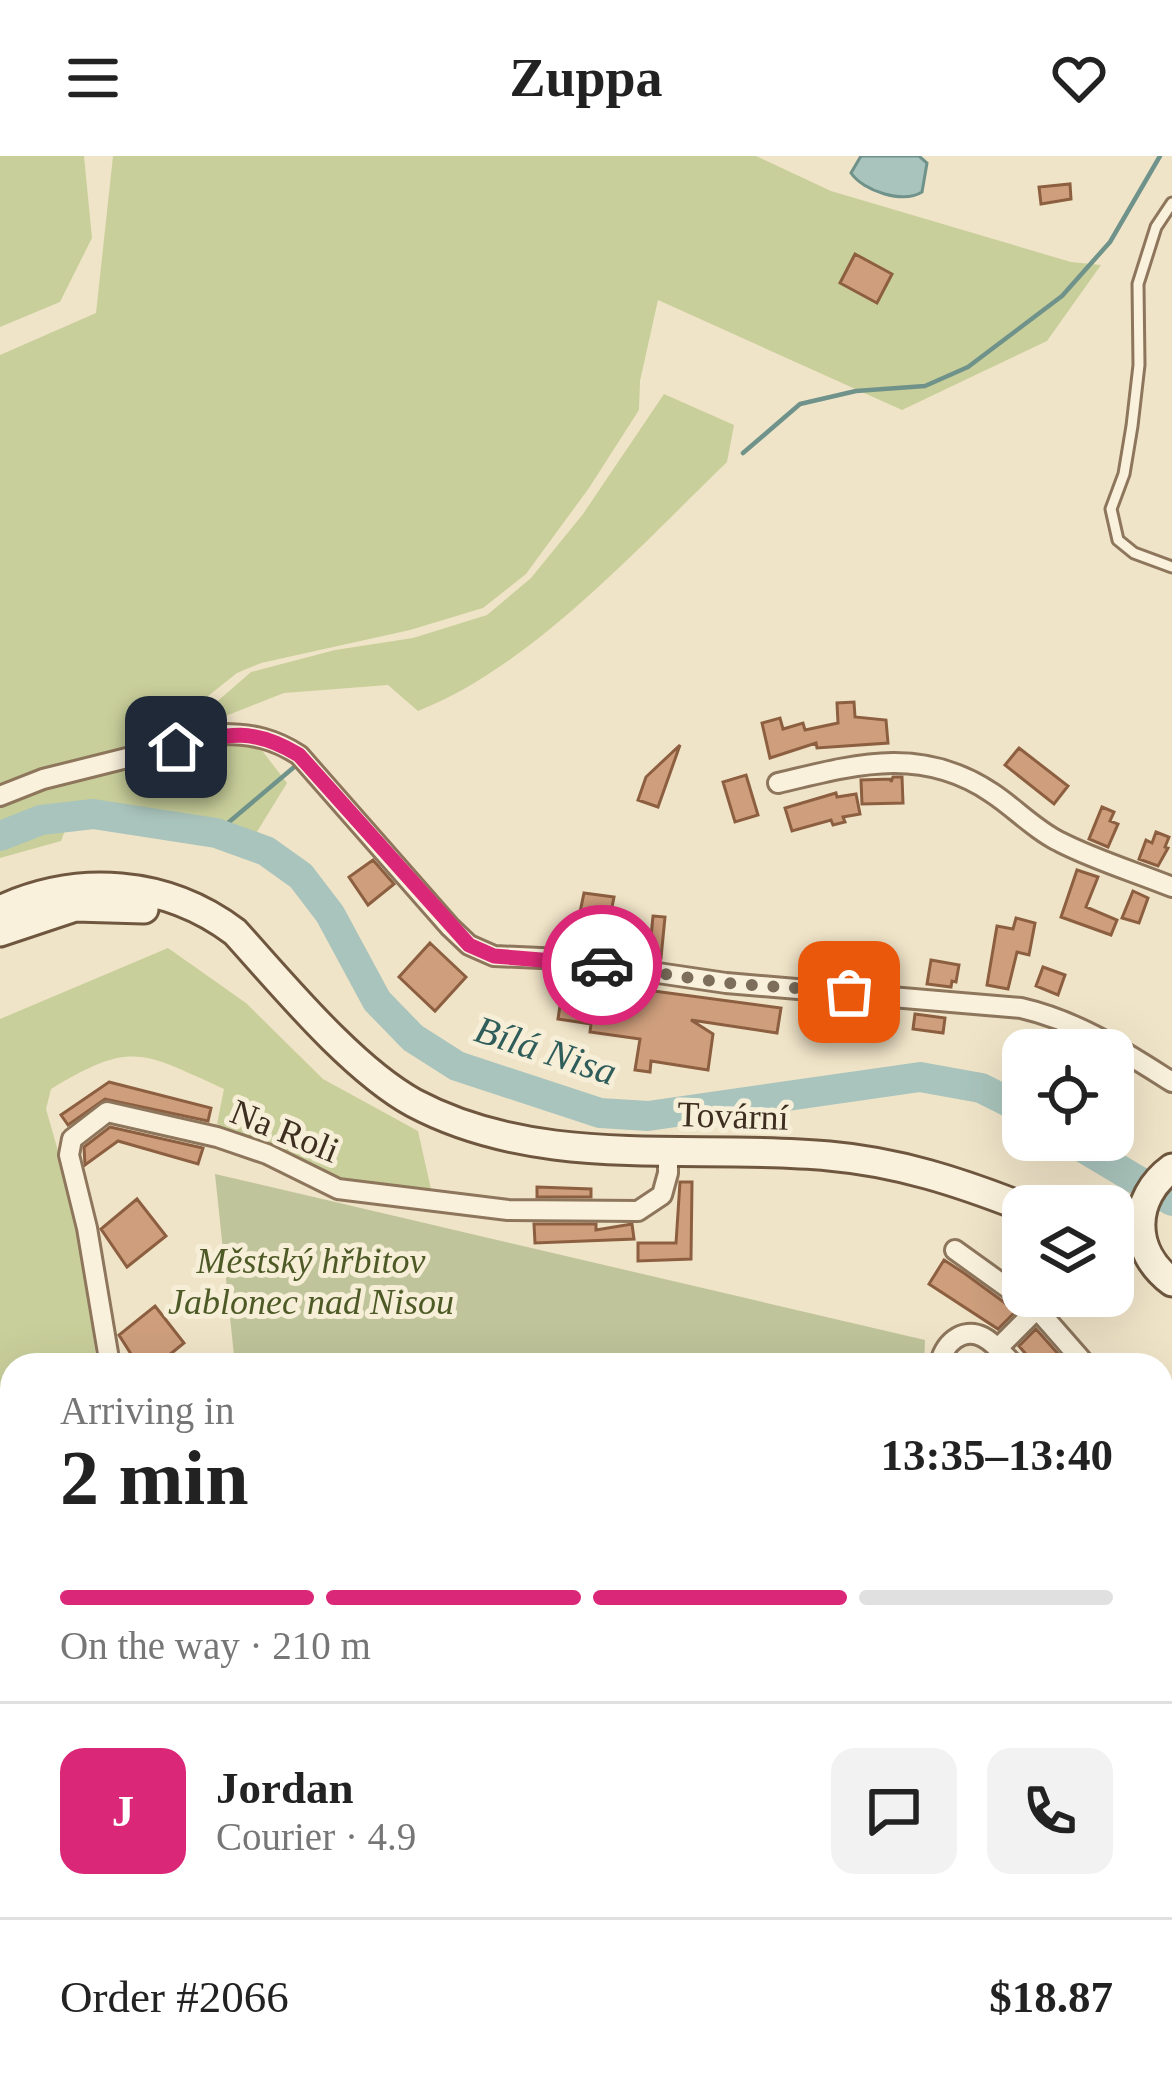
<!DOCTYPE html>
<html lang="en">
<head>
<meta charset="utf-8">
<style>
	:root { --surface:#fff; --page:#f2f2f2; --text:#222; --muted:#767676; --line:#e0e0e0; --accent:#db2777 }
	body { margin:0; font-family:Georgia,serif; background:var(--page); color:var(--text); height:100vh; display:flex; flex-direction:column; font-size:45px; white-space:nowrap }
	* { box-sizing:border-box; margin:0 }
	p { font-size:39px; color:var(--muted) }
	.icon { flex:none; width:66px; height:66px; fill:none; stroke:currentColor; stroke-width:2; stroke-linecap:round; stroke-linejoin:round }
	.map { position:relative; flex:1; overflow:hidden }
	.sheet { position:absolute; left:0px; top:1197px; width:1173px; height:747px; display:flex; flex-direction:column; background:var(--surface); border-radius:36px 36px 0 0; box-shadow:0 12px 48px #0002 }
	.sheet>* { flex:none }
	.fabs { position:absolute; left:1002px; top:873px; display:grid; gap:24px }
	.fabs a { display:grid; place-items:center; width:132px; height:132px; border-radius:24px; background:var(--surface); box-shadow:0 12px 48px #0002; font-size:60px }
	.pin { position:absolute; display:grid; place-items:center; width:102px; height:102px; color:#fff; margin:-51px; border-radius:24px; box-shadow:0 6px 18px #0006 }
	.courier { position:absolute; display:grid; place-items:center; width:120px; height:120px; margin:-60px; border:9px solid #db2777; border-radius:50%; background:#fff; color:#222; box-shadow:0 3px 15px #0007 }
	.overview em { font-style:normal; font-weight:800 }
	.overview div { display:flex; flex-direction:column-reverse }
	.overview { display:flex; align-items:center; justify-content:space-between; height:204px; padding:0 60px }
	h1 { font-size:78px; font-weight:800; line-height:90px }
	.bar { display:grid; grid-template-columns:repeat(4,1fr); gap:18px 12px; align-content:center; height:144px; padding:0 60px }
	.bar i { height:15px; border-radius:9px; background:var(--line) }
	.bar .selected { background:var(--accent) }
	.bar p { grid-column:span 4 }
	.line { display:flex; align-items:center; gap:30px; padding:0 60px; border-top:3px solid var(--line) }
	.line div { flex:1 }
	.round { display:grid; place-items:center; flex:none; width:126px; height:126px; border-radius:24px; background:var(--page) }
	header { display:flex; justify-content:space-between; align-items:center; height:156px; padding:0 60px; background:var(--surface); font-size:54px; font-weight:800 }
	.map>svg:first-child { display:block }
	.green { fill:#c9cf9b }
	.cemetery { fill:#bfc49a }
	.water { fill:#a9c4bc; stroke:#6f938a; stroke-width:3 }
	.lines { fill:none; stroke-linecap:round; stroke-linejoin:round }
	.stream { stroke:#6f938a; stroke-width:4.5 }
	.river { stroke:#a9c4bc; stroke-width:30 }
	.building { fill:#cf9f7d; stroke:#8d5f41; stroke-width:3 }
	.lane-casing { stroke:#8d765c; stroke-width:15 }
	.street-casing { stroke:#8d765c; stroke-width:24 }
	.secondary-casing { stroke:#6f573f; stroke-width:33 }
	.lane { stroke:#faf1dc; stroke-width:9 }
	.street { stroke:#faf1dc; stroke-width:18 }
	.secondary { stroke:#faf1dc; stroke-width:27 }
	.done { stroke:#7c6e5b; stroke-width:12; stroke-dasharray:0 21.6 }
	.route { stroke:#db2777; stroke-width:15 }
	.labels { text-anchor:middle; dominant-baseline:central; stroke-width:10; stroke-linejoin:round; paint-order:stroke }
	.street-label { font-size:36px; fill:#3d2e20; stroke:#f7eed8 }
	.park-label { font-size:36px; font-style:italic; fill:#4d5a26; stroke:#f7eed8 }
	.water-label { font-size:39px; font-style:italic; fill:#2f5d5a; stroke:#f7eed8 }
</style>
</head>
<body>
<header><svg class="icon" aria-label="menu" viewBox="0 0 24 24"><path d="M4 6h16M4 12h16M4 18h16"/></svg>Zuppa<svg class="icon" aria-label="heart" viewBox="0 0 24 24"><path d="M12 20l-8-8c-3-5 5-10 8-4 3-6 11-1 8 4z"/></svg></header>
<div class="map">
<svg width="1172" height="1942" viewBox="0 0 1172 1942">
	<rect width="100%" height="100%" fill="#f0e4c8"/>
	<!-- green -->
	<path class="green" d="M0 0H84L92 82 60 146 0 171Z
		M113 0H756L831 35 1071 106 1101 109 1047 185 902 254 658 144 640 225 639 254 589 332 526 418 483 452 410 474 261 507 237 517 134 599 80 617 76 626 136 604 181 606 247 575 287 627 255 679 206 665 81 650 72 656 61 685 0 702V199L96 157Z
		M664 238 734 269 727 306C639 391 531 511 418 555L388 529 284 537 180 578 251 516 335 494 413 482 487 459 531 422 583 358Z
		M168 792 246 847 323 923 418 975 431 1033 340 1024 217 968 224 933C142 896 132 884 51 933L46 953 77 1061 97 1209H12V1626L0 1632V863Z
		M0 1814 2 1828 12 1834V1932H88L90 1942H0Z"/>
	<!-- cemetery -->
	<path class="cemetery" d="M215 1018 925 1184 924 1209H235Z"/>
	<!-- water -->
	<path class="water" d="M861 0H919L927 7 922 36C903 48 863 35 851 17Z"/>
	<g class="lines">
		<!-- stream -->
		<path class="stream" d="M743 297 800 248 856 235 925 230 968 211 1062 140 1110 86 1160 0
			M216 677 293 612"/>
		<!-- river -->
		<path class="river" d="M0 680 41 664 93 658 216 677 266 695 301 720 330 758 377 845 413 882 457 910 600 957 648 960 920 921 981 932 1023 953
			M1070 984 1172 1045"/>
	</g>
	<!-- building -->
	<path class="building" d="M1070 28 1071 43 1041 48 1039 31Z
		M855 98 892 118 877 147 840 127Z
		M854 546 855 561 886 564 888 587 817 592 816 587 770 602 762 567 780 562 783 573 803 567 805 574 838 567 837 547Z
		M680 589 658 651 638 644 646 621Z
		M1019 592 1068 630 1054 648 1005 609Z
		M746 619 758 659 735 666 723 626Z
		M893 621H902L903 647 862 648 861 624 891 623V626Z
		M836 637 837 641 856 638 860 658 843 661 845 666 833 669 831 664 792 675 785 652Z
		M1102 651 1114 656 1110 665 1118 668 1108 691 1089 683Z
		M1156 676 1169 681 1165 691 1168 692 1158 710 1139 703 1146 684 1152 687Z
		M373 704 394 728 368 749 349 721Z
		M1077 714 1098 721 1086 751 1117 764 1111 779 1061 761Z
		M1133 735 1148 742 1139 767 1122 762Z
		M584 737 614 741 611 756 599 755 594 792 573 790Z
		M653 760 665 761 661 802 649 801Z
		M1016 762 1035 767 1029 799 1017 796 1008 833 987 829 997 770 1013 773Z
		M430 787 466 821 435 855 399 821Z
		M931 804 959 809 956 826 952 825 951 831 927 828Z
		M1043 811 1065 819 1058 839 1036 830Z
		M564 823 781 852 777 877 691 864 713 878 708 914 651 905 650 916 635 914 640 883 590 876 591 868 558 863Z
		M915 858 945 862 943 877 913 873Z
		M109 926 211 952 208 965 105 943 68 969 61 959Z
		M110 971 203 992 198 1008 118 985 85 1009 84 991Z
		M680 1026H692L691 1103 638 1105V1087H676Z
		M537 1031 591 1033V1041H537Z
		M137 1043 166 1080 127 1111 101 1073Z
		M534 1068H596V1074L632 1068 634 1083 535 1087Z
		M944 1104 964 1117 1016 1155 998 1173 929 1128Z
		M155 1150 184 1187 157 1209H138L119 1179Z
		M1036 1173 1068 1209H1035L1019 1190Z"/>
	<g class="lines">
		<defs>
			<path id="lane" d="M1172 47 1156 71 1138 128 1139 209 1132 270 1124 318 1111 353 1118 384 1134 397 1172 411
				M98 1932 104 1942"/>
			<path id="street" d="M778 627C854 609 921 589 992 637 1015 652 1035 674 1060 686 1095 704 1135 716 1172 731
				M0 640 43 623 223 578C253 578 274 583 299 599L450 771 469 789 494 800 563 803 726 827 1021 852C1078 865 1123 895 1172 926
				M955 1094 1037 1153 1086 1209
				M997 1193 1037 1153
				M110 1209 87 1072 69 999 72 983 107 956 217 981 267 998 338 1033 508 1054 638 1055 662 1039 668 1017V994
				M940 1209C942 1189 962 1170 983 1181 995 1187 1005 1200 1014 1209
				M1161 1491H1172
				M1161 1883 1172 1885
				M182 1932 183 1942
				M514 1932 517 1942
				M935 1932V1942
				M270 1942 278 1932
				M790 1942 804 1932
				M833 1942 834 1932
				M1112 1942 1114 1932"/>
			<path id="secondary" d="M0 754C78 718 166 724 235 776 283 829 352 913 414 947 542 1015 691 987 829 1000 898 1006 959 1026 1023 1051
				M0 776 75 751 144 753
				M1172 1012C1131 1042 1130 1095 1172 1126"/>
		</defs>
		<!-- lane casing -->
		<use href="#lane" class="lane-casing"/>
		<!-- street casing -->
		<use href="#street" class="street-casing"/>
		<!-- secondary casing -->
		<use href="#secondary" class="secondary-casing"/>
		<!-- lane -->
		<use href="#lane" class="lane"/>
		<!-- street -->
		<use href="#street" class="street"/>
		<!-- secondary -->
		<use href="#secondary" class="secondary"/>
	</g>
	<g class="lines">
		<!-- done -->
		<path class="done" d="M602 809 726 827 849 836"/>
		<!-- route -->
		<path class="route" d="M176 591C227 578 251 570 299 599L469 789 494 800 602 809"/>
	</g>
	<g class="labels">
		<!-- street labels -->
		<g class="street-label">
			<text transform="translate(733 960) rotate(2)">Tovární</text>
			<text transform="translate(285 975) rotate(22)">Na Roli</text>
		</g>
		<!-- park labels -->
		<g class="park-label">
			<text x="311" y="1105">Městský hřbitov<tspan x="311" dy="41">Jablonec nad Nisou</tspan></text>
		</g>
		<!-- water labels -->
		<g class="water-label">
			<text transform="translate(546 894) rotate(18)">Bílá Nisa</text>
		</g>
	</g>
</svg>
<div class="fabs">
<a><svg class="icon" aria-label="locate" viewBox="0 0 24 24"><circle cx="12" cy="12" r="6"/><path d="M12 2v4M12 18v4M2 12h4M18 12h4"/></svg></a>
<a><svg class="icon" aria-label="layers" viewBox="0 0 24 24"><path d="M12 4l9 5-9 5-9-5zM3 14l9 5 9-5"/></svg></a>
</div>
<div class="pin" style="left:849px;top:836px;background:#ea580c"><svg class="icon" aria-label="bag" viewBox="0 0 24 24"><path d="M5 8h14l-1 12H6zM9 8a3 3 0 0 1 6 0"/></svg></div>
<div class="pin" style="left:176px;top:591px;background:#1f2937"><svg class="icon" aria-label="home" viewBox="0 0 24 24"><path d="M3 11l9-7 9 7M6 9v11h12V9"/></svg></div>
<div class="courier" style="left:602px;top:809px"><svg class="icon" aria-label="car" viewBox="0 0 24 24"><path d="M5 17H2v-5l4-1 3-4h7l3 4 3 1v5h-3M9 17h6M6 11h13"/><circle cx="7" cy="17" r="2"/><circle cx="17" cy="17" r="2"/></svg></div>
<section class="sheet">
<div class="overview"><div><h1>2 min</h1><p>Arriving in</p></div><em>13:35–13:40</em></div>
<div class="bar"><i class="selected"></i><i class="selected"></i><i class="selected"></i><i></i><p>On the way · 210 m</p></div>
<div class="line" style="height:216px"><b class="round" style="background:var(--accent);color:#fff">J</b><div><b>Jordan</b><p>Courier · 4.9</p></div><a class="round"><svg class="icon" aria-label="chat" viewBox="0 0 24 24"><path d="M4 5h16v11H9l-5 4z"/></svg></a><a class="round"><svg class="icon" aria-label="phone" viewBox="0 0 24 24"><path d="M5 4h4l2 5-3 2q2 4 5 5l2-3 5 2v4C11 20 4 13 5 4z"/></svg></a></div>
<div class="line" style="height:156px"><div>Order #2066</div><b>$18.87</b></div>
</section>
</div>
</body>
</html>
